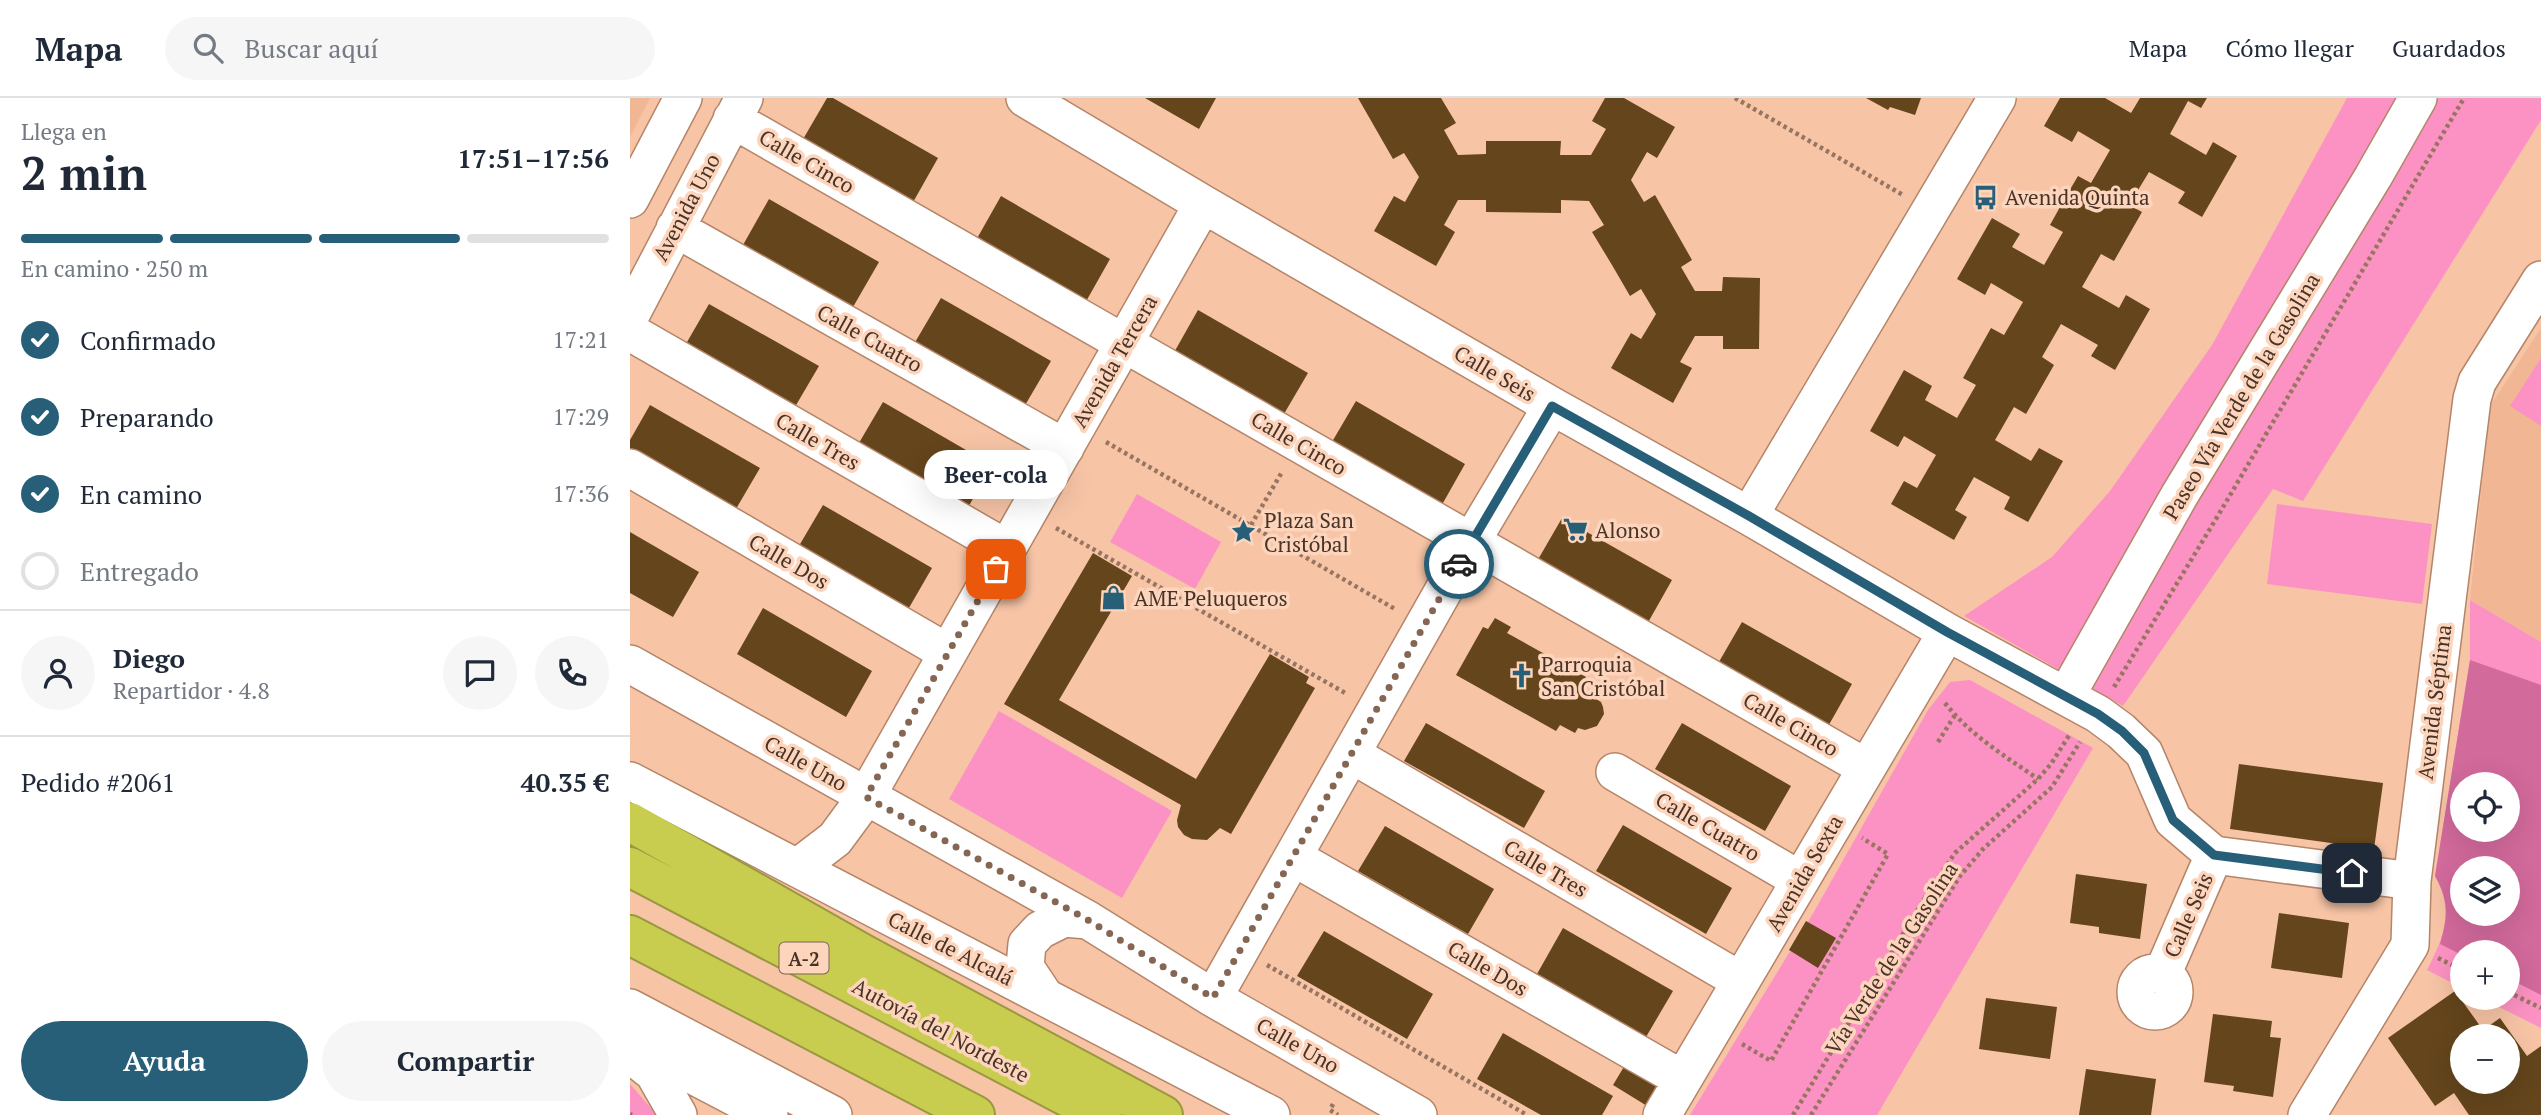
<!DOCTYPE html>
<html lang="es">
<head>
<meta charset="utf-8">
<style>
	:root { --surface:#fff; --page:#f6f6f7; --text:#1f2937; --muted:#747a83; --line:#e0e1e3; --accent:#275f79 }
	body { margin:0; font-family:"PT Serif",serif; background:var(--page); color:var(--text); height:100vh; display:flex; flex-direction:column; font-size:26px; white-space:nowrap }
	* { box-sizing:border-box; margin:0 }
	p { font-size:23px; color:var(--muted) }
	.icon { flex:none; width:38px; height:38px; fill:none; stroke:currentColor; stroke-width:2; stroke-linecap:round; stroke-linejoin:round }
	.map { position:relative; flex:1; overflow:hidden }
	.sheet { display:flex; flex-direction:column; background:var(--surface); width:630px }
	.sheet>* { flex:none }
	.buttons { position:absolute; left:1820px; top:674px; display:grid; gap:14px }
	.buttons a { display:grid; place-items:center; width:70px; height:70px; border-radius:50%; background:var(--surface); box-shadow:0 7px 28px #0002; font-size:35px }
	.pin { position:absolute; display:grid; place-items:center; width:60px; height:60px; color:#fff; margin:-30px; border-radius:14px; box-shadow:0 4px 10px #0006 }
	.courier { position:absolute; display:grid; place-items:center; width:70px; height:70px; margin:-35px; border:5px solid #275f79; border-radius:50%; background:#fff; color:#222; box-shadow:0 2px 9px #0007 }
	.bubble { position:absolute; height:49px; border-radius:24px; background:var(--surface); box-shadow:0 7px 28px #0002; font-size:23px; font-weight:700; line-height:49px; text-align:center }
	.head em { font-style:normal; font-weight:700 }
	.head div { display:flex; flex-direction:column-reverse }
	.head { display:flex; align-items:center; justify-content:space-between; height:119px; padding:0 21px }
	h1 { font-size:46px; font-weight:700; line-height:52px }
	.bar { display:grid; grid-template-columns:repeat(4,1fr); gap:10px 7px; align-content:center; height:84px; padding:0 21px }
	.bar i { height:9px; border-radius:5px; background:var(--line) }
	.bar .selected { background:var(--accent) }
	.bar p { grid-column:span 4 }
	.line { display:flex; align-items:center; gap:18px; padding:0 21px; border-top:2px solid var(--line) }
	.line div { flex:1 }
	.round { display:grid; place-items:center; flex:none; width:74px; height:74px; border-radius:37px; background:var(--page) }
	ol { padding:0 21px; list-style:none }
	li { display:flex; align-items:center; gap:21px; height:77px }
	li p { margin-inline-start:auto }
	li .icon { padding:7px; border-radius:50%; background:var(--accent); color:#fff; stroke-width:4 }
	li:last-child { color:var(--muted) }
	li i { width:38px; height:38px; border:4px solid var(--line); border-radius:50% }
	.primary-button { display:flex; gap:14px; margin-top:auto; padding:14px 21px }
	.primary-button a { flex:1; height:80px; border-radius:42px; background:var(--accent); color:#fff; font-size:28px; font-weight:700; line-height:80px; text-align:center }
	.primary-button a+a { background:var(--page); color:var(--text) }
	header { display:flex; align-items:center; gap:42px; box-sizing:border-box; height:98px; padding:0 35px; background:var(--surface); border-bottom:2px solid var(--line) }
	header strong { font-size:33px }
	nav { display:flex; gap:38px; margin-inline-start:auto; font-size:24px }
	.search { width:490px; height:63px; background:var(--page); display:flex; align-items:center; gap:18px; box-sizing:border-box; padding:0 24px; border-radius:38px; color:var(--muted); font-size:26px }
	main { display:flex; flex:1; min-height:0 }
	.map>svg:first-child { display:block }
	.built { fill:#f1b795 }
	.green { fill:#fc92c3; fill-rule:evenodd }
	.forest { fill:#d26a9c; fill-rule:evenodd }
	.building { fill:#64451c; fill-rule:evenodd }
	.lines { fill:none; stroke-linecap:round; stroke-linejoin:round }
	.minor-casing { stroke:#b58569; stroke-width:40 }
	.highway-casing { stroke:#9b9741; stroke-width:42 }
	.path { stroke:#977560; stroke-width:4.5; stroke-dasharray:3.5 3.5; stroke-linecap:butt }
	.minor { stroke:#fff; stroke-width:37 }
	.highway { stroke:#c8cd4f; stroke-width:38 }
	.done { stroke:#856653; stroke-width:7; stroke-dasharray:0 12.6 }
	.route { stroke:#275f79; stroke-width:9 }
	.labels { text-anchor:middle; dominant-baseline:central; stroke-width:7; stroke-linejoin:round; paint-order:stroke }
	.shield { fill:#fdd4bc; stroke:#7e6354; stroke-width:2 }
	.shield-label { font-size:19px; font-weight:bold; fill:#473327 }
	.street-label { font-size:21px; fill:#473327; stroke:#fdd4bc }
	.poi-label { font-size:21px; fill:#473327; stroke:#fdd4bc; text-anchor:start }
</style>
</head>
<body>
<header>
<strong>Mapa</strong>
<div class="search"><svg class="icon" aria-label="search" viewBox="0 0 24 24"><circle cx="10" cy="10" r="6"/><path d="M15 15l6 6"/></svg>Buscar aquí</div>
<nav><a>Mapa</a><a>Cómo llegar</a><a>Guardados</a></nav>
</header>
<main>
<section class="sheet">
<div class="head"><div><h1>2 min</h1><p>Llega en</p></div><em>17:51–17:56</em></div>
<div class="bar"><i class="selected"></i><i class="selected"></i><i class="selected"></i><i></i><p>En camino · 250 m</p></div>
<ol>
<li><svg class="icon" aria-label="check" viewBox="0 0 24 24"><path d="M5 12l5 5 9-10"/></svg>Confirmado<p>17:21</p></li>
<li><svg class="icon" aria-label="check" viewBox="0 0 24 24"><path d="M5 12l5 5 9-10"/></svg>Preparando<p>17:29</p></li>
<li><svg class="icon" aria-label="check" viewBox="0 0 24 24"><path d="M5 12l5 5 9-10"/></svg>En camino<p>17:36</p></li>
<li><i></i>Entregado</li>
</ol>
<div class="line" style="height:126px"><a class="round"><svg class="icon" aria-label="person" viewBox="0 0 24 24"><circle cx="12" cy="8" r="4"/><path d="M4 21q1-7 8-7t8 7"/></svg></a><div><b>Diego</b><p>Repartidor · 4.8</p></div><a class="round"><svg class="icon" aria-label="chat" viewBox="0 0 24 24"><path d="M4 5h16v11H9l-5 4z"/></svg></a><a class="round"><svg class="icon" aria-label="phone" viewBox="0 0 24 24"><path d="M5 4h4l2 5-3 2q2 4 5 5l2-3 5 2v4C11 20 4 13 5 4z"/></svg></a></div>
<div class="line" style="height:91px"><div>Pedido #2061</div><b>40.35 €</b></div>
<div class="primary-button"><a>Ayuda</a><a>Compartir</a></div>
</section>
<div class="map">
<svg width="1911" height="1017" viewBox="0 0 1911 1017">
	<rect width="100%" height="100%" fill="#f7c4a6"/>
	<!-- built -->
	<path class="built" d="M0 0H20L0 39Z
		M1911 230V544L1840 502 1860 308Z"/>
	<!-- green -->
	<path class="green" d="M1717 0H1911V22L1673 403 1643 391 1493 608 1334 518 1422 459 1480 393 1582 247Z
		M1911 260V328L1880 308Z
		M507 396 591 444 565 491 480 444Z
		M1647 406 1802 426 1792 506 1637 486Z
		M1840 502 1911 544V930L1851 900H1878V854H1832V890L1797 872C1814 838 1825 814 1805 778L1840 562ZM1832 686H1878V732H1832ZM1832 770H1878V816H1832Z
		M1340 582 1463 650 1247 1017H1060L1181 819 1298 612 1320 584Z
		M369 613 542 713 492 800 319 701Z
		M0 986 27 1017H0Z"/>
	<!-- forest -->
	<path class="forest" d="M1840 562 1911 587V897L1878 880V854H1832V857L1810 846C1818 818 1819 803 1805 778ZM1832 686H1878V732H1832ZM1832 770H1878V816H1832Z"/>
	<!-- building -->
	<path class="building" d="M197 0H203L308 60 282 106 172 43Z
		M515 0H586L569 31Z
		M728 0H811L826 25 814 32 828 57 856 56V43H931L930 57H961L976 31 962 23 975 0H994L1045 29 1027 60 1017 54 1001 82 1014 104 1025 97 1062 162 1051 169 1065 193H1092L1093 179 1130 180 1129 251H1093V238H1065L1050 264 1062 270 1043 305 981 270 1001 235 1011 241 1026 216 1011 191 1000 198 982 167 962 134 974 127 959 103 931 102V115L856 114V102H828L814 127 825 134 806 168 744 133 764 98 775 104 789 79 774 55 763 61Z
		M1236 0H1291L1285 17 1260 9 1258 12Z
		M1430 0H1475L1501 15 1510 0H1577L1571 10 1558 3 1540 36 1576 57 1583 44 1607 58 1572 119 1548 105 1555 94 1519 74 1499 107 1512 114 1484 163 1471 156 1452 189 1489 210 1496 197 1520 211 1485 272 1461 258 1468 247 1431 226 1412 259 1424 267 1396 316 1384 309 1365 342 1401 363 1409 350 1433 363 1398 424 1374 411 1380 399 1344 379 1325 412 1337 419 1324 442 1261 406 1274 383 1287 390 1306 357 1274 338 1268 349 1240 333 1274 272 1302 288 1295 302 1327 320 1346 287 1333 280 1361 230 1374 237 1393 204 1361 185 1355 197 1327 181 1362 120 1390 136 1382 149 1414 167 1433 134 1420 127 1435 100 1448 78 1461 85 1480 52 1448 33 1442 44 1414 28Z
		M371 98 480 161 454 207 345 144Z
		M139 101 249 164 223 209 113 147Z
		M311 200 421 263 394 309 284 246Z
		M79 206 189 268 162 314 53 251Z
		M568 212 678 275 651 321 542 258Z
		M726 303 835 366 809 412 699 349Z
		M253 304 362 367 336 413 226 350Z
		M20 307 130 370 103 416 0 356V342Z
		M193 407 302 470 276 515 166 453Z
		M932 420 1042 482 1016 528 906 465Z
		M0 434 69 474 43 519 0 495Z
		M463 455 502 478 429 602 566 681 640 556 679 579 676 585 685 590 601 736 590 730 577 742 562 741 554 737 548 729 547 722 551 707 374 606Z
		M133 510 242 573 216 619 107 556Z
		M865 520 881 529 877 535 956 579 950 591 971 604 973 609 974 616 967 628 955 632 948 630 945 635 930 627 926 633 826 577 853 529 858 531Z
		M1112 524 1222 586 1196 632 1086 569Z
		M796 625 915 693 894 730 774 663Z
		M1052 625 1161 688 1135 733 1025 671Z
		M1609 666 1753 685 1744 751 1600 731Z
		M993 727 1102 790 1076 836 966 773Z
		M755 728 864 791 838 836 728 773Z
		M1446 776 1517 786 1510 841 1469 835V829L1440 825Z
		M1649 815 1719 825 1712 880 1641 870Z
		M1176 823 1206 840 1188 870 1159 852Z
		M933 830 1043 893 1016 939 907 876Z
		M694 833 803 896 777 941 667 878Z
		M1825 893 1853 932 1870 920 1897 958 1911 948V1017H1839L1824 995 1805 1008 1758 940ZM1832 938H1878V984H1832Z
		M1356 900 1427 909 1420 961 1349 951Z
		M1583 916 1642 923 1640 939 1651 940 1643 999 1603 993 1604 988 1574 984Z
		M873 935 983 998 972 1017H911L847 981Z
		M998 962 1036 984 1022 1011 983 987Z
		M1456 971 1526 981 1521 1017H1449Z"/>
	<g class="lines">
		<defs>
			<path id="minor" d="M395 0 573 106 922 308 1119 418 1317 534 1468 616 1491 633 1514 655 1543 722 1584 757 1782 783
				M102 21 1235 669
				M0 101 53 0
				M45 130 435 350
				M0 218 114 0
				M0 234 377 451
				M0 370 318 555
				M1119 418 1367 0
				M0 566 458 822 583 900 788 1017
				M1436 598 1549 398 1743 79 1788 0
				M721 656 1111 883
				M985 674 1170 782
				M0 683 641 1017
				M663 759 1052 981
				M167 770 205 741 236 699 573 106
				M1506 894a19 19 0 1 1 38 0a19 19 0 1 1-38 0Z
				M1532 877 1584 757
				M415 899 395 869 397 846 410 832 434 820 458 822
				M583 900 841 444 922 308
				M0 910 203 1017
				M0 944 139 1017
				M0 956 24 975 48 1017
				M1032 1017 1317 534
				M1677 1017 1780 847 1782 783 1842 301 1847 284 1911 182"/>
			<path id="highway" d="M0 724 235 857 533 1017
				M0 769 472 1017
				M0 837 345 1017"/>
		</defs>
		<!-- minor casing -->
		<use href="#minor" class="minor-casing"/>
		<!-- highway casing -->
		<use href="#highway" class="highway-casing"/>
		<!-- path -->
		<path class="path" d="M1105 0 1273 97
			M476 344 765 511
			M621 427 652 374
			M426 430 717 596
			M1484 589 1586 421 1834 0
			M1315 605C1340 637 1375 658 1408 681
			M1308 644 1325 617
			M1808 860 1832 872
			M637 867 897 1017
			M1878 894 1911 910
			M1112 946 1141 963 1258 756 1232 740
			M703 1006 700 1012 708 1017
			M0 1016 2 1017
			M1163 1017 1299 793 1325 755 1408 681 1421 666 1440 636
			M1181 1017 1330 778 1353 751 1422 689 1450 644"/>
		<!-- minor -->
		<use href="#minor" class="minor"/>
		<!-- highway -->
		<use href="#highway" class="highway"/>
	</g>
	<g class="lines">
		<!-- done -->
		<path class="done" d="M366 471 236 699 458 822 583 900 829 466"/>
		<!-- route -->
		<path class="route" d="M829 466 922 308 1119 418 1317 534 1468 616 1492 633 1514 655 1543 722 1584 757 1722 775"/>
	</g>
	<!-- icons -->
	<defs>
		<symbol id="bus-bare" viewBox="-9 -9 18 18"><path d="M-5-6H5V4H4V6H2V4H-2V6H-4V4H-5ZM-3.5-4V0h7V-4ZM-3.5 1.2v1.5H-2V1.2ZM2 1.2v1.5H3.5V1.2Z" fill="#275f79" stroke="#fdd4bc" stroke-width="2.5" paint-order="stroke"/></symbol>
		<symbol id="supermarket-bare" viewBox="-9 -9 18 18"><path d="M-6-5.5h2.5l.6 2H6L4.5 2H-2.5L-4.4-4H-6ZM-1.5 3.2a1.3 1.3 0 1 0 .1 0ZM3 3.2a1.3 1.3 0 1 0 .1 0Z" fill="#275f79" stroke="#fdd4bc" stroke-width="2.5" paint-order="stroke"/></symbol>
		<symbol id="sight-bare" viewBox="-9 -9 18 18"><path d="M0-6L1.8-2.2L6-1.7L2.9 1.2L3.7 5.4L0 3.3L-3.7 5.4L-2.9 1.2L-6-1.7L-1.8-2.2Z" fill="#275f79" stroke="#fdd4bc" stroke-width="2.5" paint-order="stroke"/></symbol>
		<symbol id="shop-bare" viewBox="-9 -9 18 18"><path d="M-5-2.5h2.3a2.7 3.5 0 0 1 5.4 0H5L5.5 6h-11ZM-1.5-2.5h3a1.5 2.3 0 0 0-3 0Z" fill="#275f79" stroke="#fdd4bc" stroke-width="2.5" paint-order="stroke"/></symbol>
		<symbol id="church-bare" viewBox="-9 -9 18 18"><path d="M-1.2-6h2.4v3.5h3.3v2.4h-3.3V6h-2.4V-.1h-3.3v-2.4h3.3Z" fill="#275f79" stroke="#fdd4bc" stroke-width="2.5" paint-order="stroke"/></symbol>
	</defs>
	<g fill-rule="evenodd">
		<use href="#bus-bare" x="1338" y="82" width="35" height="35"/>
		<use href="#supermarket-bare" x="928" y="414" width="35" height="35"/>
		<use href="#sight-bare" x="596" y="416" width="35" height="35"/>
		<use href="#shop-bare" x="466" y="482" width="35" height="35"/>
		<use href="#church-bare" x="874" y="560" width="35" height="35"/>
	</g>
	<g class="labels">
		<!-- shield labels -->
		<rect class="shield" x="149.5" y="844.5" width="49" height="31" rx="5"/>
		<g class="shield-label">
			<text x="174" y="860">A-2</text>
		</g>
		<!-- street labels -->
		<g class="street-label">
			<text transform="translate(177 63) rotate(30)">Calle Cinco</text>
			<text transform="translate(56 109) rotate(-62)">Avenida Uno</text>
			<text transform="translate(240 240) rotate(29)">Calle Cuatro</text>
			<text transform="translate(484 263) rotate(-60)">Avenida Tercera</text>
			<text transform="translate(865 275) rotate(30)">Calle Seis</text>
			<text transform="translate(1611 298) rotate(-59)">Paseo Vía Verde de la Gasolina</text>
			<text transform="translate(188 343) rotate(30)">Calle Tres</text>
			<text transform="translate(669 345) rotate(30)">Calle Cinco</text>
			<text transform="translate(159 463) rotate(30)">Calle Dos</text>
			<text transform="translate(1804 604) rotate(-83)">Avenida Séptima</text>
			<text transform="translate(1161 626) rotate(30)">Calle Cinco</text>
			<text transform="translate(176 665) rotate(29)">Calle Uno</text>
			<text transform="translate(1078 728) rotate(30)">Calle Cuatro</text>
			<text transform="translate(916 770) rotate(30)">Calle Tres</text>
			<text transform="translate(1174 775) rotate(-60)">Avenida Sexta</text>
			<text transform="translate(1558 817) rotate(-66)">Calle Seis</text>
			<text transform="translate(321 850) rotate(27)">Calle de Alcalá</text>
			<text transform="translate(1261 860) rotate(-57)">Vía Verde de la Gasolina</text>
			<text transform="translate(858 870) rotate(30)">Calle Dos</text>
			<text transform="translate(311 932) rotate(28)">Autovía del Nordeste</text>
			<text transform="translate(668 947) rotate(29)">Calle Uno</text>
		</g>
		<!-- poi labels -->
		<g class="poi-label">
			<text x="1375" y="99">Avenida Quinta</text>
			<text x="634" y="422">Plaza San<tspan x="634" dy="24">Cristóbal</tspan></text>
			<text x="965" y="432">Alonso</text>
			<text x="504" y="500">AME Peluqueros</text>
			<text x="911" y="566">Parroquia<tspan x="911" dy="24">San Cristóbal</tspan></text>
		</g>
	</g>
</svg>
<div class="buttons">
<a><svg class="icon" aria-label="locate" viewBox="0 0 24 24"><circle cx="12" cy="12" r="6"/><path d="M12 2v4M12 18v4M2 12h4M18 12h4"/></svg></a>
<a><svg class="icon" aria-label="layers" viewBox="0 0 24 24"><path d="M12 4l9 5-9 5-9-5zM3 14l9 5 9-5"/></svg></a>
<a>+</a>
<a>−</a>
</div>
<div class="pin" style="left:366px;top:471px;background:#ea580c"><svg class="icon" aria-label="bag" viewBox="0 0 24 24"><path d="M5 8h14l-1 12H6zM9 8a3 3 0 0 1 6 0"/></svg></div>
<div class="pin" style="left:1722px;top:775px;background:#1f2937"><svg class="icon" aria-label="home" viewBox="0 0 24 24"><path d="M3 11l9-7 9 7M6 9v11h12V9"/></svg></div>
<div class="courier" style="left:829px;top:466px"><svg class="icon" aria-label="car" viewBox="0 0 24 24"><path d="M5 17H2v-5l4-1 3-4h7l3 4 3 1v5h-3M9 17h6M6 11h13"/><circle cx="7" cy="17" r="2"/><circle cx="17" cy="17" r="2"/></svg></div>
<div class="bubble" style="left:294px;top:352px;width:144px">Beer-cola</div>
</div>
</main>
</body>
</html>
